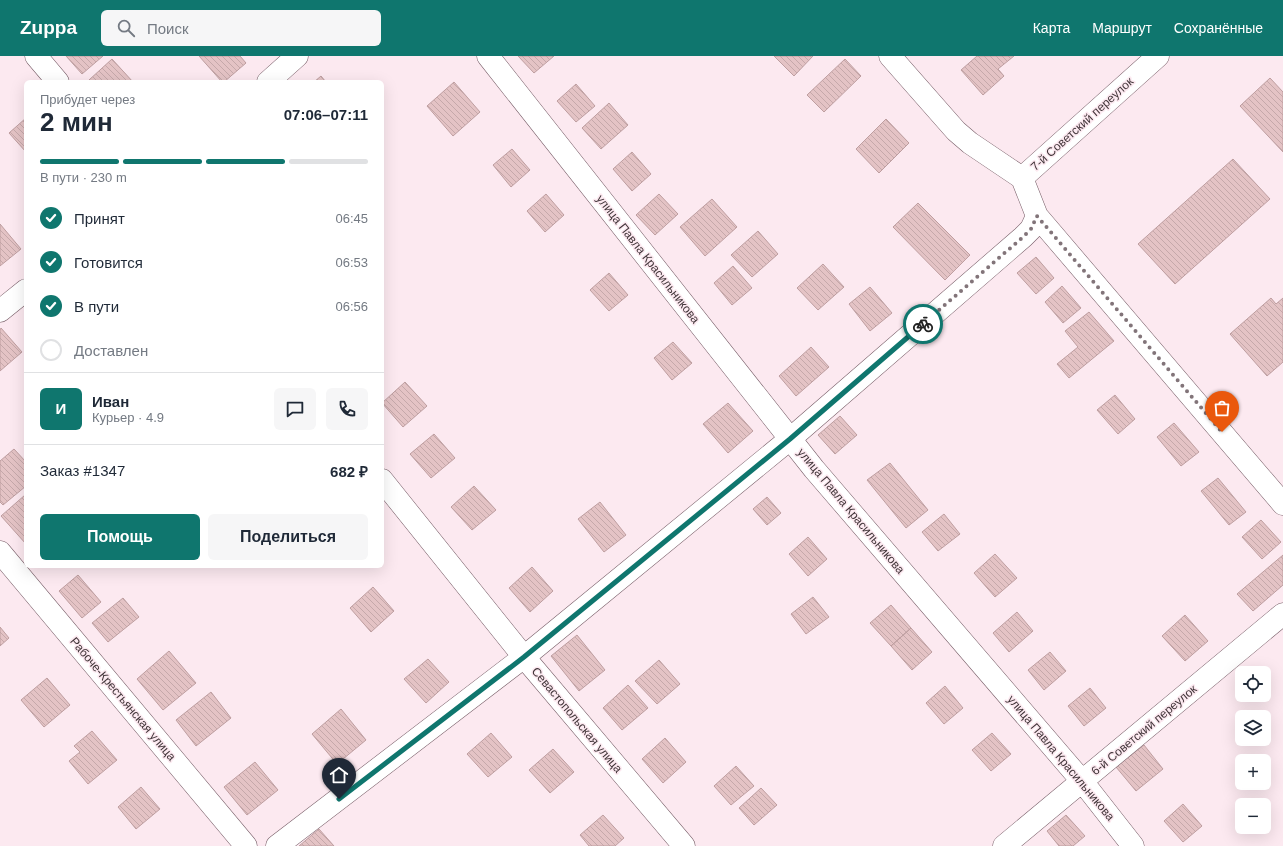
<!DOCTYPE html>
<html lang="ru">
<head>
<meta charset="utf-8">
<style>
	:root { --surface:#fff; --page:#f6f6f7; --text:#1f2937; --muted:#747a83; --line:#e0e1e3; --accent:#0f766e }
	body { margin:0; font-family:Helvetica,sans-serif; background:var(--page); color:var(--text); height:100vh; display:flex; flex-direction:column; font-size:15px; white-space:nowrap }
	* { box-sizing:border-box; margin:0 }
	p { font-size:13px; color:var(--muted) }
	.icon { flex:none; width:22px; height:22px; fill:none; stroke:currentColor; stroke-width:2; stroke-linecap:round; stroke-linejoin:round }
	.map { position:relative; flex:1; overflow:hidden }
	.panel { position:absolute; left:24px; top:24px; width:360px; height:488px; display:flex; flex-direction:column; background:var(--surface); border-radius:6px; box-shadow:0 4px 16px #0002 }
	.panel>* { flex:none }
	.buttons { position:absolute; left:1235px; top:610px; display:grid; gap:8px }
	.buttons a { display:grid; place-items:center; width:36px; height:36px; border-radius:6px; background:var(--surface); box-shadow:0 4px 16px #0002; font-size:20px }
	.pin { position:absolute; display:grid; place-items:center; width:34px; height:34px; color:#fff; margin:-41px -17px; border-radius:50% 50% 50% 0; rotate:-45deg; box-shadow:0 0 4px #0007 }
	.pin .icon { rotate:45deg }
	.courier { position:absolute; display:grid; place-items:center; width:40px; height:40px; margin:-20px; border:3px solid #0f766e; border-radius:50%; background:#fff; color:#222; box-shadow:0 1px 5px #0007 }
	.overview em { font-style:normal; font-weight:700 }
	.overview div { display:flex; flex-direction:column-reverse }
	.overview { display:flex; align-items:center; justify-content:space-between; height:68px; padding:0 16px }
	h1 { font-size:26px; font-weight:700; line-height:30px }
	.bar { display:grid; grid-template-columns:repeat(4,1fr); gap:6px 4px; align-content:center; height:48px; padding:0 16px }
	.bar i { height:5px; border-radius:3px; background:var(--line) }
	.bar .active { background:var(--accent) }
	.bar p { grid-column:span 4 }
	.line { display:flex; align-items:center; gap:10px; padding:0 16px; border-top:1px solid var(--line) }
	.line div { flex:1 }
	.round { display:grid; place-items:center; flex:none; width:42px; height:42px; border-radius:6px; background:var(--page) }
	ol { padding:0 16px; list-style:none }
	li { display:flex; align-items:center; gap:12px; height:44px }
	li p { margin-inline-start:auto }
	li .icon { padding:4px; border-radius:50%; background:var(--accent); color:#fff; stroke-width:4 }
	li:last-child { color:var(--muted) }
	li i { width:22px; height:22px; border:2px solid var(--line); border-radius:50% }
	.cta { display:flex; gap:8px; margin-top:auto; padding:8px 16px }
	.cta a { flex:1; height:46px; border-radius:6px; background:var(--accent); color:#fff; font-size:16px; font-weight:700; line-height:46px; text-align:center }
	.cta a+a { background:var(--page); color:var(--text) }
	header { display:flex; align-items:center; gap:24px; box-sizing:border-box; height:56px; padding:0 20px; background:var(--accent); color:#fff }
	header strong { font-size:19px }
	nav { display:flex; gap:22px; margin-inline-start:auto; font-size:14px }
	.search { width:280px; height:36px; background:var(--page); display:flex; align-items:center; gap:10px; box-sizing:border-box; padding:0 14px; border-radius:6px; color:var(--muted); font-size:15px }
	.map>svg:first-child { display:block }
	.building { fill:url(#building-back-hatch); stroke:#be9ea0 }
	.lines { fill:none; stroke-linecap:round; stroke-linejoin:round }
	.street-casing { stroke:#765c66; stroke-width:23 }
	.street { stroke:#fff; stroke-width:22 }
	.done { stroke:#827479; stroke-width:4; stroke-dasharray:0 7.2 }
	.route { stroke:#0f766e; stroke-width:5 }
	.labels { text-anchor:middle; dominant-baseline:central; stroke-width:3; stroke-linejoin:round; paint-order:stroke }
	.street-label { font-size:12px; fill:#413539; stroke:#fce9f0 }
</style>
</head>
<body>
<header>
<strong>Zuppa</strong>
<div class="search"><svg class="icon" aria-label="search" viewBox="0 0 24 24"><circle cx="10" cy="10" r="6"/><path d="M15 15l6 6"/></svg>Поиск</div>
<nav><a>Карта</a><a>Маршрут</a><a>Сохранённые</a></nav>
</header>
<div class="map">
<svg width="1283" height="790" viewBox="0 0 1283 790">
	<defs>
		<pattern id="building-back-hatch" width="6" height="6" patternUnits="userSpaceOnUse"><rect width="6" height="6" fill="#e4c3c5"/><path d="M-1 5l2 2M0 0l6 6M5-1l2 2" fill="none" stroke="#c5a8aa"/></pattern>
	</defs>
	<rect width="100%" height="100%" fill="#fce9f0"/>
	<!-- building -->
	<path class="building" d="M66 0H103L82 18Z
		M199 0H240L246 7 224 26H222Z
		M518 0H554L534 17Z
		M774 0H813L794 20Z
		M977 0H1014L998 13 1004 20 983 39 961 14Z
		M112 3 133 26H91L89 24Z
		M845 3 861 20 824 56 807 39Z
		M321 20 326 26H314Z
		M1270 22 1283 36V96L1240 50Z
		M454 26 480 56 453 80 427 50Z
		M576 28 595 50 576 66 557 45Z
		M609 47 628 69 601 93 582 72Z
		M26 62V96L9 77Z
		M886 63 909 87 879 117 856 93Z
		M512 93 530 114 511 131 493 109Z
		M632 96 651 118 632 135 613 113Z
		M1233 103 1270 143 1175 228 1138 188Z
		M546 138 564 159 545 176 527 155Z
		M659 138 678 158 655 179 636 159Z
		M712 143 737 171 705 200 680 171Z
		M918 147 970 199 945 224 893 171Z
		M0 168 21 193 0 210Z
		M758 175 778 198 752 221 731 199Z
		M1036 201 1054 222 1036 238 1017 217Z
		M823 208 844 231 818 254 797 232Z
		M733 210 752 232 732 249 714 227Z
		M609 217 628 239 609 255 590 234Z
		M1062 230 1081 252 1063 267 1045 246Z
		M870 231 892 257 870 275 849 248Z
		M1271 242 1276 248 1283 242V306L1267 320 1230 278Z
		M1089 256 1114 285 1069 322 1057 308 1078 291 1065 275Z
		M1 272 22 296 0 315V274Z
		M673 286 692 307 672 324 654 302Z
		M811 291 829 311 796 340 779 320Z
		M405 326 427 350 403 371 382 347Z
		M1115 339 1135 363 1118 378 1097 354Z
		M728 347 753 375 728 397 703 368Z
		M840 360 857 379 835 398 818 379Z
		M1174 367 1199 396 1181 410 1157 381Z
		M434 378 455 402 431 422 410 398Z
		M14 393 26 406V430L3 449 0 446V405Z
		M890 407 928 454 906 472 867 424Z
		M1218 422 1246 456 1229 469 1201 435Z
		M474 430 496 454 472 474 451 451Z
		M25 439 26 440V488L1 460Z
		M767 441 781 457 767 469 753 453Z
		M600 446 626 479 604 496 578 463Z
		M944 458 960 478 938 495 922 476Z
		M1261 464 1281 486 1262 503 1242 481Z
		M808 481 827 503 808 520 789 498Z
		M995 498 1017 522 995 541 974 517Z
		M1283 499V529L1253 555 1237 538Z
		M532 511 553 535 530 556 509 532Z
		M78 519 101 546 82 562 59 535Z
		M373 531 394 555 371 576 350 552Z
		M813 541 829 561 806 578 791 558Z
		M123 542 139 561 108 586 92 567Z
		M891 549 911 572 891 590 870 567Z
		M1017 556 1033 575 1009 596 993 577Z
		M1185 559 1208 585 1185 605 1162 580Z
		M0 571 9 582 0 590Z
		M911 572 932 596 912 614 891 590Z
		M577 579 605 614 579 635 551 600Z
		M169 595 196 627 163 654 137 623Z
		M1050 596 1066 615 1044 634 1028 614Z
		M428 603 449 626 426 647 404 623Z
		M659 604 680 628 657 648 635 625Z
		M47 622 70 649 44 671 21 644Z
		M628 629 648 652 622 674 603 652Z
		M945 630 963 652 944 668 926 647Z
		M1090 632 1106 652 1084 670 1068 650Z
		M211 636 231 662 196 690 176 664Z
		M341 653 366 684 337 708 312 678Z
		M92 675 117 704 88 728 69 705 80 696 74 690Z
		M491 677 512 701 488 721 467 698Z
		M992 677 1011 698 991 715 972 694Z
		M665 682 686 706 663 727 642 703Z
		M1144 689 1163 713 1136 735 1116 711Z
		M553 693 574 716 550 737 529 714Z
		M255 706 278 734 247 759 224 731Z
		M736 710 754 730 731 749 714 730Z
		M141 731 160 753 136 773 118 751Z
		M761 732 777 749 754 769 739 752Z
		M1183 748 1202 770 1183 786 1164 765Z
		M603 759 624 782 615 790H589L580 779Z
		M1066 759 1085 780 1073 790H1059L1047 775Z
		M319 773 334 790H299Z"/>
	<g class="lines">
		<defs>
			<path id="street" d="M36 0 58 26
				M488 0 814 413 1082 725 1133 790
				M890 0 956 75 970 87 1022 122
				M268 26 297 0
				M1037 160 1283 448
				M0 255 26 234
				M382 424 524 601 684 790
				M0 496 246 790
				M277 790 524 601 790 383 1023 181 1031 173 1037 160 1022 122 1158 0
				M1004 790 1283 558"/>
		</defs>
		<!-- street casing -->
		<use href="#street" class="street-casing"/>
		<!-- street -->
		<use href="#street" class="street"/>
	</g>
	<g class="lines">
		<!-- done -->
		<path class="done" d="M923 268 1023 181 1031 173 1037 160 1222 376"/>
		<!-- route -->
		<path class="route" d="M339 743 524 601 790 383 923 268"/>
	</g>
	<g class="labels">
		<!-- street labels -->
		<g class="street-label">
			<text transform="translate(1082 68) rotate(-42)">7-й Советский переулок</text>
			<text transform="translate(648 203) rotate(52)">улица Павла Красильникова</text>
			<text transform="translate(851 455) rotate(50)">улица Павла Красильникова</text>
			<text transform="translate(123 643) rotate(50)">Рабоче-Крестьянская улица</text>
			<text transform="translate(577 664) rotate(50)">Севастопольская улица</text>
			<text transform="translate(1144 674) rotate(-40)">6-й Советский переулок</text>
			<text transform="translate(1061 702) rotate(50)">улица Павла Красильникова</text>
		</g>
	</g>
</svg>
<div class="buttons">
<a><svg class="icon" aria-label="locate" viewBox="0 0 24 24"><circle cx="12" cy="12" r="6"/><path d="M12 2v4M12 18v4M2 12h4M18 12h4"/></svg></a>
<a><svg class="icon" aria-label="layers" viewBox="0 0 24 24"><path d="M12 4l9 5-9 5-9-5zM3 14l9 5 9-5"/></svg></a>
<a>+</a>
<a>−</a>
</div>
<div class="pin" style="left:1222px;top:376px;background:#ea580c"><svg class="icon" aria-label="bag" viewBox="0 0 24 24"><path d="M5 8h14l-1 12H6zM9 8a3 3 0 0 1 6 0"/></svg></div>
<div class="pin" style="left:339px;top:743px;background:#1f2937"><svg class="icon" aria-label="home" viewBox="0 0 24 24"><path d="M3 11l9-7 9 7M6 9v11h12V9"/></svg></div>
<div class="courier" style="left:923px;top:268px"><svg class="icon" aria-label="bike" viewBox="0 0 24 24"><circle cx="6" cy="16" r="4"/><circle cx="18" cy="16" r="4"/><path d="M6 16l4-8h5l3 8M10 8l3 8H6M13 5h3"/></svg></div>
<section class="panel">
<div class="overview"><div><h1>2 мин</h1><p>Прибудет через</p></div><em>07:06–07:11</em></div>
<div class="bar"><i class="active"></i><i class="active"></i><i class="active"></i><i></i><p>В пути · 230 m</p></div>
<ol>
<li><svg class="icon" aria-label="check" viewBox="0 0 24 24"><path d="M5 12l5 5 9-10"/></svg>Принят<p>06:45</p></li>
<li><svg class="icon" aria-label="check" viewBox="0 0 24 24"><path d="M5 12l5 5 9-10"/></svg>Готовится<p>06:53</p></li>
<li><svg class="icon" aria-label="check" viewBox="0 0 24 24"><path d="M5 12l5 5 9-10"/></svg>В пути<p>06:56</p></li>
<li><i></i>Доставлен</li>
</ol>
<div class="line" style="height:72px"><b class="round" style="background:var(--accent);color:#fff">И</b><div><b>Иван</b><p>Курьер · 4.9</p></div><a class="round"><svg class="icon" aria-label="chat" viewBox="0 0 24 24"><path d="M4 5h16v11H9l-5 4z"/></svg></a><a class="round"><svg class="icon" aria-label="phone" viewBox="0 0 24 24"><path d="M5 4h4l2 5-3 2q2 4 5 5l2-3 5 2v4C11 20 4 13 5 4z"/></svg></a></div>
<div class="line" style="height:52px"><div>Заказ #1347</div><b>682 ₽</b></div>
<div class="cta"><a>Помощь</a><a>Поделиться</a></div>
</section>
</div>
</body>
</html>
